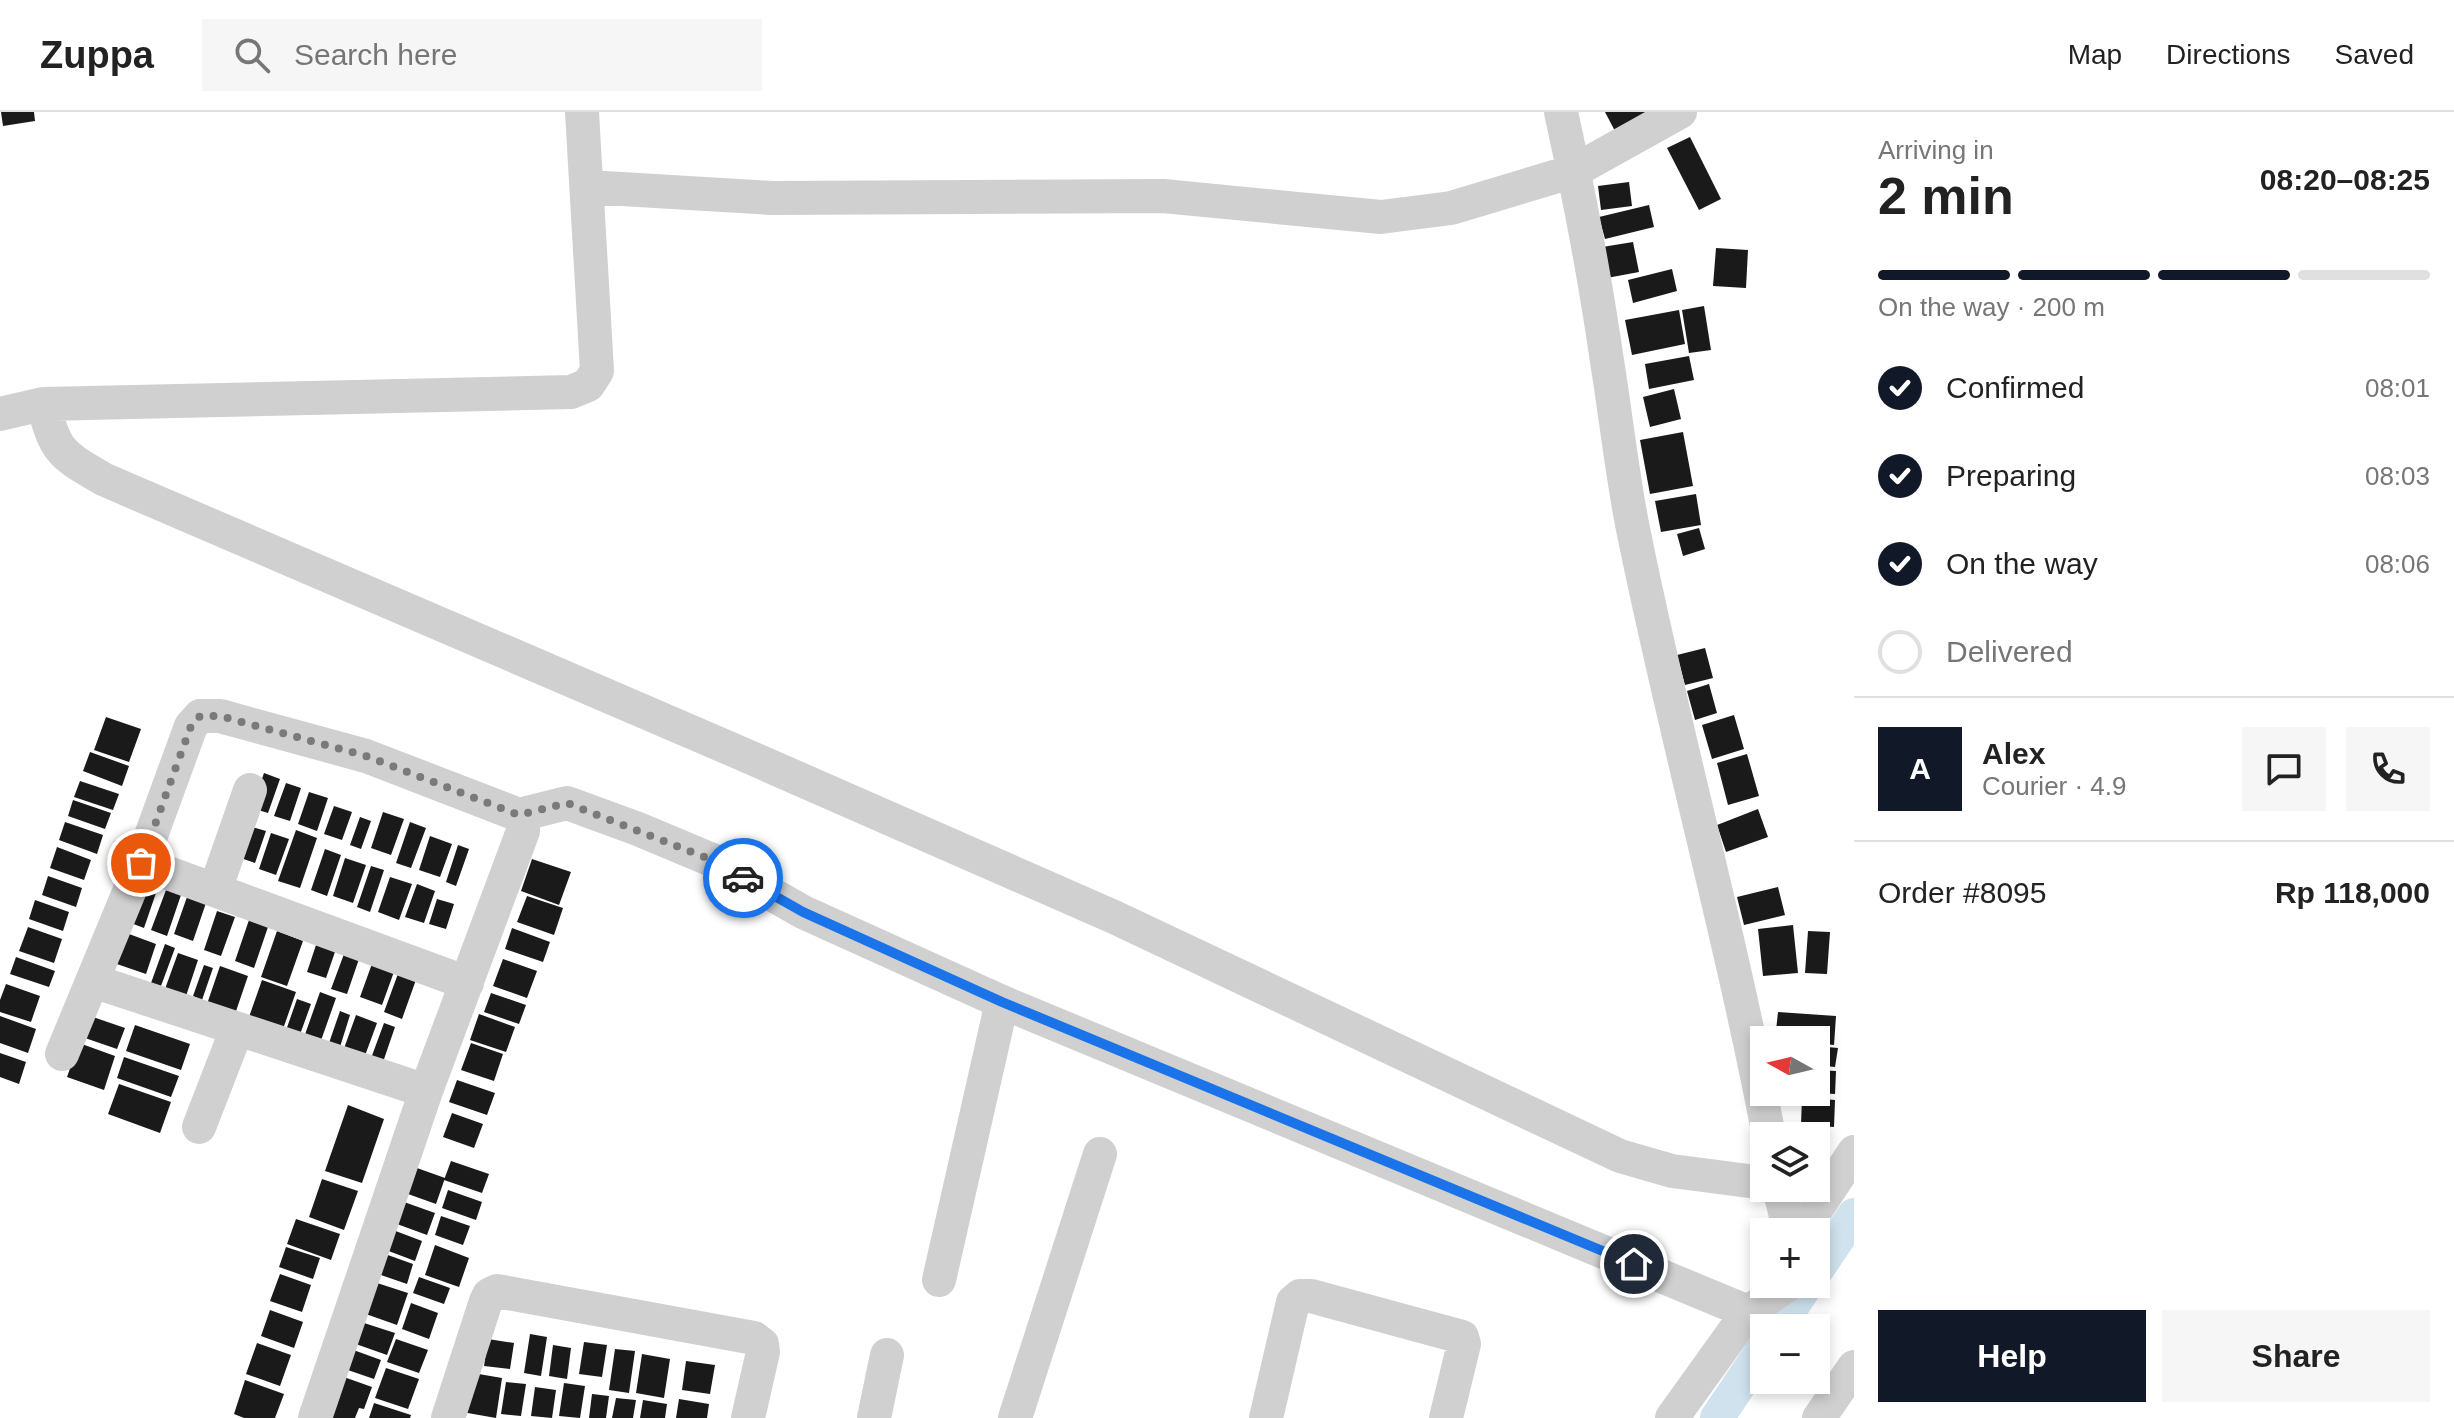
<!DOCTYPE html>
<html lang="en">
<head>
<meta charset="utf-8">
<style>
	:root { --surface:#fff; --page:#f6f6f6; --text:#222; --muted:#767676; --line:#e0e0e0; --accent:#111827 }
	body { margin:0; font-family:Arial,sans-serif; background:var(--page); color:var(--text); height:100vh; display:flex; flex-direction:column; font-size:30px; white-space:nowrap }
	* { box-sizing:border-box; margin:0 }
	p { font-size:26px; color:var(--muted) }
	.icon { flex:none; width:44px; height:44px; fill:none; stroke:currentColor; stroke-width:2; stroke-linecap:round; stroke-linejoin:round }
	.map { position:relative; flex:1; overflow:hidden }
	.details { display:flex; flex-direction:column; background:var(--surface); width:600px }
	.details>* { flex:none }
	.needle { width:52px; rotate:278deg }
	.tools { position:absolute; left:1750px; top:914px; display:grid; gap:16px }
	.tools a { display:grid; place-items:center; width:80px; height:80px; border-radius:0px; background:var(--surface); box-shadow:0 4px 12px #0003; font-size:40px }
	.pin { position:absolute; display:grid; place-items:center; width:68px; height:68px; color:#fff; margin:-34px; border:4px solid #fff; border-radius:50%; box-shadow:0 2px 8px #0007 }
	.courier { position:absolute; display:grid; place-items:center; width:80px; height:80px; margin:-40px; border:6px solid #1a73e8; border-radius:50%; background:#fff; color:#222; box-shadow:0 2px 10px #0007 }
	.head em { font-style:normal; font-weight:600 }
	.head div { display:flex; flex-direction:column-reverse }
	.head { display:flex; align-items:center; justify-content:space-between; height:136px; padding:0 24px }
	h1 { font-size:52px; font-weight:600; line-height:60px }
	.bar { display:grid; grid-template-columns:repeat(4,1fr); gap:12px 8px; align-content:center; height:96px; padding:0 24px }
	.bar i { height:10px; border-radius:6px; background:var(--line) }
	.bar .on { background:var(--accent) }
	.bar p { grid-column:span 4 }
	.line { display:flex; align-items:center; gap:20px; padding:0 24px; border-top:2px solid var(--line) }
	.line div { flex:1 }
	.round { display:grid; place-items:center; flex:none; width:84px; height:84px; border-radius:0px; background:var(--page) }
	ol { padding:0 24px; list-style:none }
	li { display:flex; align-items:center; gap:24px; height:88px }
	li p { margin-inline-start:auto }
	li .icon { padding:8px; border-radius:50%; background:var(--accent); color:#fff; stroke-width:4 }
	li:last-child { color:var(--muted) }
	li i { width:44px; height:44px; border:4px solid var(--line); border-radius:50% }
	.button { display:flex; gap:16px; margin-top:auto; padding:16px 24px }
	.button a { flex:1; height:92px; border-radius:0px; background:var(--accent); color:#fff; font-size:32px; font-weight:600; line-height:92px; text-align:center }
	.button a+a { background:var(--page); color:var(--text) }
	header { display:flex; align-items:center; gap:48px; box-sizing:border-box; height:112px; padding:0 40px; background:var(--surface); border-bottom:2px solid var(--line) }
	header strong { font-size:38px }
	nav { display:flex; gap:44px; margin-inline-start:auto; font-size:28px }
	.search { width:560px; height:72px; background:var(--page); display:flex; align-items:center; gap:20px; box-sizing:border-box; padding:0 28px; border-radius:0px; color:var(--muted); font-size:30px }
	main { display:flex; flex:1; min-height:0 }
	.map>svg:first-child { display:block }
	.lines { fill:none; stroke-linecap:round; stroke-linejoin:round }
	.canal { stroke:#cfe2ee; stroke-width:34 }
	.building { fill:#1a1a1a }
	.minor { stroke:#d0d0d0; stroke-width:34 }
	.done { stroke:#7a7a7a; stroke-width:8; stroke-dasharray:0 14.4 }
	.route { stroke:#1a73e8; stroke-width:10 }
</style>
</head>
<body>
<header>
<strong>Zuppa</strong>
<div class="search"><svg class="icon" aria-label="search" viewBox="0 0 24 24"><circle cx="10" cy="10" r="6"/><path d="M15 15l6 6"/></svg>Search here</div>
<nav><a>Map</a><a>Directions</a><a>Saved</a></nav>
</header>
<main>
<div class="map">
<svg width="1854" height="1306" viewBox="0 0 1854 1306">
	<rect width="100%" height="100%" fill="#fff"/>
	<g class="lines">
		<!-- canal -->
		<path class="canal" d="M1816 1159 1854 1103
			M1778 1216 1807 1172
			M1717 1306 1764 1236"/>
	</g>
	<!-- building -->
	<path class="building" d="M1 0H34L35 9 3 14Z
		M1605 0H1656L1616 21Z
		M1690 25 1721 87 1699 98 1667 36Z
		M1629 70 1632 94 1601 98 1598 74Z
		M1649 93 1654 115 1605 127 1599 105Z
		M1633 130 1639 160 1596 168 1590 137Z
		M1716 136 1748 138 1746 176 1713 174Z
		M1672 157 1677 179 1633 191 1628 168Z
		M1704 194 1711 238 1689 241 1682 198Z
		M1679 198 1685 232 1632 243 1625 208Z
		M1689 244 1694 268 1649 277 1645 252Z
		M1674 277 1681 307 1650 315 1643 285Z
		M1683 320 1693 374 1650 382 1640 328Z
		M1696 382 1701 413 1661 420 1655 389Z
		M1699 416 1705 437 1683 444 1677 422Z
		M1705 536 1713 566 1685 573 1677 543Z
		M1709 572 1717 601 1695 608 1687 579Z
		M1734 603 1744 637 1712 647 1702 613Z
		M106 605 141 617 129 650 94 638Z
		M90 640 129 654 122 674 83 659Z
		M1747 642 1759 684 1728 693 1717 651Z
		M264 661 280 667 268 701 252 696Z
		M80 669 119 682 113 698 74 685Z
		M286 671 301 676 290 709 274 704Z
		M309 680 328 686 317 719 298 712Z
		M73 688 111 701 105 717 68 704Z
		M334 694 352 700 342 728 324 722Z
		M1758 697 1768 725 1726 740 1717 713Z
		M383 700 404 707 391 743 371 736Z
		M360 705 371 709 361 737 350 733Z
		M65 710 103 723 97 742 59 728Z
		M410 710 426 716 411 756 396 751Z
		M246 713 266 719 255 751 235 744Z
		M296 718 317 726 300 776 278 769Z
		M271 721 289 727 276 763 259 757Z
		M430 724 452 732 440 765 419 758Z
		M458 733 469 737 456 774 446 770Z
		M57 735 91 748 84 768 50 756Z
		M325 737 341 743 327 784 311 778Z
		M345 746 366 753 353 791 333 784Z
		M532 747 571 760 559 793 521 779Z
		M371 754 384 758 370 800 357 795Z
		M48 764 82 776 76 795 42 783Z
		M390 765 412 772 399 808 378 800Z
		M136 770 157 778 144 816 123 808Z
		M417 772 435 779 424 811 405 805Z
		M1778 775 1785 803 1744 813 1737 785Z
		M166 778 181 783 167 824 151 818Z
		M527 784 563 796 554 823 517 810Z
		M187 785 206 791 193 829 174 822Z
		M437 787 454 792 446 817 429 812Z
		M35 788 69 800 63 819 29 807Z
		M217 799 235 805 221 844 204 838Z
		M249 808 268 815 254 856 235 849Z
		M1793 813 1798 861 1763 864 1758 817Z
		M28 815 62 827 54 851 19 839Z
		M512 816 550 830 543 850 505 837Z
		M121 819 156 832 146 862 111 850Z
		M277 819 303 829 287 874 261 865Z
		M1808 819 1830 820 1827 862 1805 861Z
		M317 830 336 837 326 866 307 860Z
		M165 832 175 836 161 874 151 871Z
		M178 841 198 848 186 884 165 877Z
		M344 842 359 847 347 882 331 877Z
		M16 845 55 859 49 875 10 862Z
		M503 847 537 859 527 886 493 874Z
		M373 849 395 857 382 893 360 885Z
		M204 853 213 856 202 888 193 884Z
		M220 854 248 864 234 905 206 895Z
		M399 859 417 865 402 907 384 900Z
		M262 868 296 880 283 917 249 905Z
		M6 872 40 884 31 910 0 900V888Z
		M320 880 336 886 318 937 302 931Z
		M491 881 526 893 519 912 484 900Z
		M297 887 311 892 298 928 284 924Z
		M340 899 350 903 340 935 329 931Z
		M1778 900 1836 904 1834 933 1816 931V928H1775Z
		M479 902 515 915 506 940 470 928Z
		M356 903 377 911 363 949 342 942Z
		M0 904 36 917 28 941 0 931Z
		M93 905 125 916 117 937 85 926Z
		M384 911 395 915 382 953 370 949Z
		M135 913 190 932 181 958 126 939Z
		M79 931 115 944 104 978 67 965Z
		M471 931 503 942 494 969 461 958Z
		M1816 934 1838 936 1835 955 1816 953Z
		M0 941 26 950 19 972 0 965Z
		M124 945 179 964 171 985 117 966Z
		M1816 958 1836 959 1835 982 1816 981Z
		M457 968 495 981 487 1003 449 990Z
		M119 972 171 990 160 1021 108 1002Z
		M1802 985 1835 988 1834 1015 1801 1013Z
		M348 993 384 1007 362 1071 325 1059Z
		M452 1001 483 1012 474 1036 443 1025Z
		M451 1049 489 1062 482 1081 444 1068Z
		M417 1056 445 1066 436 1092 408 1082Z
		M322 1067 358 1079 344 1118 309 1105Z
		M448 1078 482 1090 476 1108 442 1096Z
		M404 1090 435 1101 427 1123 397 1112Z
		M441 1104 470 1114 463 1133 435 1123Z
		M296 1107 340 1122 331 1148 287 1132Z
		M393 1118 422 1129 415 1149 386 1138Z
		M435 1133 469 1146 459 1175 425 1163Z
		M286 1135 320 1146 313 1167 279 1155Z
		M385 1142 413 1152 407 1172 378 1162Z
		M280 1162 311 1173 302 1200 270 1189Z
		M419 1165 450 1176 444 1192 413 1181Z
		M374 1170 408 1181 397 1213 363 1201Z
		M411 1191 438 1201 429 1227 402 1217Z
		M270 1198 303 1210 294 1236 261 1224Z
		M361 1210 395 1221 387 1243 353 1231Z
		M530 1222 547 1225 541 1264 524 1261Z
		M396 1227 428 1238 419 1261 387 1250Z
		M488 1227 514 1231 510 1257 484 1254Z
		M584 1230 607 1233 602 1265 579 1262Z
		M257 1231 291 1243 280 1274 246 1262Z
		M553 1233 571 1236 567 1267 549 1264Z
		M348 1236 381 1248 374 1267 342 1256Z
		M615 1237 635 1239 629 1281 609 1278Z
		M642 1242 670 1247 664 1286 636 1281Z
		M686 1249 715 1253 710 1282 682 1278Z
		M386 1256 419 1267 408 1297 375 1286Z
		M467 1260 502 1266 496 1306 462 1300Z
		M341 1264 372 1275 364 1297 359 1296 355 1306H327Z
		M245 1268 284 1282 275 1306H244L234 1302Z
		M506 1270 526 1272 521 1304 501 1302Z
		M564 1271 585 1274 580 1306 559 1304Z
		M535 1275 556 1278 552 1306 531 1304Z
		M592 1282 609 1284 606 1306H589Z
		M616 1286 636 1288 633 1306H612Z
		M679 1287 709 1292 707 1306H676Z
		M643 1288 667 1292 665 1306H640Z
		M374 1291 411 1303 410 1306H369Z"/>
	<g class="lines">
		<!-- minor -->
		<path class="minor" d="M1561 0C1579 82 1595 166 1607 249 1616 305 1622 362 1633 417 1674 620 1730 820 1769 1024
			M588 75 772 86 1163 84 1381 105 1451 96 1574 59 1680 0
			M43 292C56 341 61 342 103 367L731 637 1114 805 1620 1044 1672 1059 1764 1071
			M0 302 43 292 571 280 588 273 597 259 582 0
			M141 751 467 871
			M215 778 250 678
			M93 869 426 979
			M62 942 141 751 191 614 200 604H220L366 644 519 703 567 691 638 717 712 748 803 800 1002 890 1748 1200
			M199 1015 237 917
			M1779 1076 1790 1120
			M1798 1120 1804 1116 1854 1040
			M939 1168 1002 890
			M315 1306 426 979 523 719V710L519 703
			M448 1306 486 1189 489 1183 497 1179 754 1226 762 1232 763 1240 748 1306
			M874 1306 887 1243
			M1015 1306 1100 1042
			M1266 1306 1293 1190 1300 1184H1311L1462 1225 1464 1232 1446 1306
			M1672 1306 1748 1200 1789 1172
			M1819 1306 1854 1255"/>
	</g>
	<g class="lines">
		<!-- done -->
		<path class="done" d="M141 751 191 614 200 604H220L366 644 519 703 567 691 712 748 743 766"/>
		<!-- route -->
		<path class="route" d="M743 766 803 800 1002 890 1634 1152"/>
	</g>
</svg>
<div class="tools">
<a><svg class="needle" viewBox="-14 -14 28 28"><path d="M0-13l5 13h-10z" fill="#e53935"/><path d="M0 13l5-13h-10z" fill="#767676"/></svg></a>
<a><svg class="icon" aria-label="layers" viewBox="0 0 24 24"><path d="M12 4l9 5-9 5-9-5zM3 14l9 5 9-5"/></svg></a>
<a>+</a>
<a>−</a>
</div>
<div class="pin" style="left:141px;top:751px;background:#ea580c"><svg class="icon" aria-label="bag" viewBox="0 0 24 24"><path d="M5 8h14l-1 12H6zM9 8a3 3 0 0 1 6 0"/></svg></div>
<div class="pin" style="left:1634px;top:1152px;background:#1f2937"><svg class="icon" aria-label="home" viewBox="0 0 24 24"><path d="M3 11l9-7 9 7M6 9v11h12V9"/></svg></div>
<div class="courier" style="left:743px;top:766px"><svg class="icon" aria-label="car" viewBox="0 0 24 24"><path d="M5 17H2v-5l4-1 3-4h7l3 4 3 1v5h-3M9 17h6M6 11h13"/><circle cx="7" cy="17" r="2"/><circle cx="17" cy="17" r="2"/></svg></div>
</div>
<section class="details">
<div class="head"><div><h1>2 min</h1><p>Arriving in</p></div><em>08:20–08:25</em></div>
<div class="bar"><i class="on"></i><i class="on"></i><i class="on"></i><i></i><p>On the way · 200 m</p></div>
<ol>
<li><svg class="icon" aria-label="check" viewBox="0 0 24 24"><path d="M5 12l5 5 9-10"/></svg>Confirmed<p>08:01</p></li>
<li><svg class="icon" aria-label="check" viewBox="0 0 24 24"><path d="M5 12l5 5 9-10"/></svg>Preparing<p>08:03</p></li>
<li><svg class="icon" aria-label="check" viewBox="0 0 24 24"><path d="M5 12l5 5 9-10"/></svg>On the way<p>08:06</p></li>
<li><i></i>Delivered</li>
</ol>
<div class="line" style="height:144px"><b class="round" style="background:var(--accent);color:#fff">A</b><div><b>Alex</b><p>Courier · 4.9</p></div><a class="round"><svg class="icon" aria-label="chat" viewBox="0 0 24 24"><path d="M4 5h16v11H9l-5 4z"/></svg></a><a class="round"><svg class="icon" aria-label="phone" viewBox="0 0 24 24"><path d="M5 4h4l2 5-3 2q2 4 5 5l2-3 5 2v4C11 20 4 13 5 4z"/></svg></a></div>
<div class="line" style="height:104px"><div>Order #8095</div><b>Rp 118,000</b></div>
<div class="button"><a>Help</a><a>Share</a></div>
</section>
</main>
</body>
</html>
